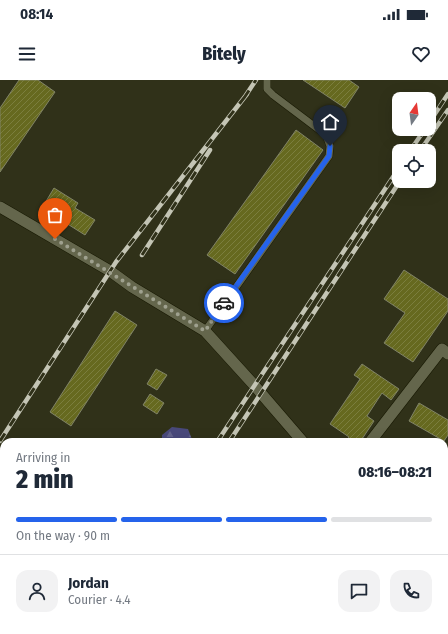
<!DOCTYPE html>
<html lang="en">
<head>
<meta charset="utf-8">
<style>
	:root { --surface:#fff; --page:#f2f2f3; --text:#1f2937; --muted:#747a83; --line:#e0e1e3; --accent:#2563eb }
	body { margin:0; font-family:"Fira Sans Condensed",sans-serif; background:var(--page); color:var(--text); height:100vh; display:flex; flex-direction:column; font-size:15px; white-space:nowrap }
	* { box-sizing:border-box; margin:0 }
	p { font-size:13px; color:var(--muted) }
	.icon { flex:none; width:22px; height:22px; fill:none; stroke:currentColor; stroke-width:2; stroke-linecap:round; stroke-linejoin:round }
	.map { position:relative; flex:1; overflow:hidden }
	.side { position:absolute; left:0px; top:358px; width:448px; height:196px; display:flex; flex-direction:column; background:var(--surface); border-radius:12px 12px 0 0; box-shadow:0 4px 16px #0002 }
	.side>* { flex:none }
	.needle { width:26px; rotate:14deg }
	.fabs { position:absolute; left:392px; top:12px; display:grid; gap:8px }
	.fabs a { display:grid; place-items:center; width:44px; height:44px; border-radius:8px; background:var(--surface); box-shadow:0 4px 16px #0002; font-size:20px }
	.pin { position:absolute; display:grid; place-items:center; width:34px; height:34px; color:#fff; margin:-41px -17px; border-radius:50% 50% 50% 0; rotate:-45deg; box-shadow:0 0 4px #0007 }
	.pin .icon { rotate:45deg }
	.courier { position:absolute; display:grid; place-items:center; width:40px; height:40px; margin:-20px; border:3px solid #2563eb; border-radius:50%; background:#fff; color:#222; box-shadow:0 1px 5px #0007 }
	.head em { font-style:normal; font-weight:800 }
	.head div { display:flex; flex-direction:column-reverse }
	.head { display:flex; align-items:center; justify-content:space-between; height:68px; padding:0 16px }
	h1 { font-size:26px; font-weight:800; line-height:30px }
	.bar { display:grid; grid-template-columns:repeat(4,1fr); gap:6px 4px; align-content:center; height:48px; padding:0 16px }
	.bar i { height:5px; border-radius:3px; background:var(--line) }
	.bar .selected { background:var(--accent) }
	.bar p { grid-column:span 4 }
	.line { display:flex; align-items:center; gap:10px; padding:0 16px; border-top:1px solid var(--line) }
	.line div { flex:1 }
	.round { display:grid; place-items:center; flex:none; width:42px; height:42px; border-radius:12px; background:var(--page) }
	.status { display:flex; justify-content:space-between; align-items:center; height:28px; padding:0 20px; background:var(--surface); direction:ltr }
	.status svg { height:11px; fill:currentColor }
	header { display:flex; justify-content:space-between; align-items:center; height:52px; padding:0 16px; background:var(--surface); font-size:18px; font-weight:800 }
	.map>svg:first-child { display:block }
	.grass { fill:url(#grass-dots) }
	.forest { fill:url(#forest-firs) }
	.building { fill:url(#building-hatch); stroke:#808367 }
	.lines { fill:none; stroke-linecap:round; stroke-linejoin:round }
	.service-casing { stroke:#181903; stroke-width:8 }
	.minor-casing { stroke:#181903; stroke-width:12 }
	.path { stroke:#80826e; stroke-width:2.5; stroke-dasharray:3 3; stroke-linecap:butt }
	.service { stroke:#64664c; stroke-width:7 }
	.minor { stroke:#64664c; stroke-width:11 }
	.rail-casing { stroke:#c4c5b5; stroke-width:4.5 }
	.rail { stroke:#303119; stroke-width:3; stroke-dasharray:9; stroke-linecap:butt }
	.done { stroke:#9fa18f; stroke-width:4; stroke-dasharray:0 7.2 }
	.route { stroke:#2563eb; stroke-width:5 }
</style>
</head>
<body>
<div class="status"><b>08:14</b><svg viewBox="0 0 49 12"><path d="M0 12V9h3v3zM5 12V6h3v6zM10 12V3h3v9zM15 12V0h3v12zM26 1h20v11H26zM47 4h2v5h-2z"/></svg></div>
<header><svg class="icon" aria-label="menu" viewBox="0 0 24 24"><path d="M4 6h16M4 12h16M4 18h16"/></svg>Bitely<svg class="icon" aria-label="heart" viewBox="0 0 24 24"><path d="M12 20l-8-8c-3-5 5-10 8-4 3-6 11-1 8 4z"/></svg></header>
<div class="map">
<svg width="448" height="554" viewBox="0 0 448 554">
	<defs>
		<pattern id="grass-dots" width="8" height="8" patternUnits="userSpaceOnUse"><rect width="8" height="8" fill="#49497b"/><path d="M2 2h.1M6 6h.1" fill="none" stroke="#63638d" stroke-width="1.8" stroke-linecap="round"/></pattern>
		<pattern id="forest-firs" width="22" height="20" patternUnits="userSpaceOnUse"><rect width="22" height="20" fill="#49497b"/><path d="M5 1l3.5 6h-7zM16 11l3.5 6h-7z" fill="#63638d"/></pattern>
		<pattern id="building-hatch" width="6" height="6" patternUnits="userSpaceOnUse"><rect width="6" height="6" fill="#66691f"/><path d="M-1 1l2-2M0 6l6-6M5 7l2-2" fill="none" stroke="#7b7e3e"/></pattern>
	</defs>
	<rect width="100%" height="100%" fill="#303119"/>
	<!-- grass -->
	<path class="grass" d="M122 550H200L197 554H120Z
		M322 550H438L441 554H325Z"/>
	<!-- forest -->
	<path class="forest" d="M172 347 188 349 193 362H162V355Z
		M56 550H85L83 554H54Z"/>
	<!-- building -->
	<path class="building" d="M19 0H38L55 12 0 92V28Z
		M303 0H349L359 7 345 28Z
		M296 50 323 70 235 194 207 175Z
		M54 108 78 123 75 128 95 140 85 155 42 128Z
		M404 190 448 219V231L413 282 384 263 405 233 384 219Z
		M115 231 137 245 71 346 50 332Z
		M362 284 399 309 391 320 382 313 367 336 374 341 360 362H345L349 357 330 344 360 299 354 295Z
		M156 289 167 295 157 310 147 304Z
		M150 314 164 323 157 334 143 325Z
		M419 323 448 340V355L444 361 409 341Z"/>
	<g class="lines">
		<defs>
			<path id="service" d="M205 251 329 76 330 66 326 55 273 15 267 9V0
				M444 463 448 468
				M296 550 297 551"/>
			<path id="minor" d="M0 127 110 191 132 207 205 251 254 305 303 362
				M370 362 442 269 448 274
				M444 549 448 554"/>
		</defs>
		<!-- service casing -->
		<use href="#service" class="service-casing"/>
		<!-- minor casing -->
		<use href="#minor" class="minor-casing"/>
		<!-- path -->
		<path class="path" d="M178 554 180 550"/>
		<!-- service -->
		<use href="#service" class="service"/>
		<!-- minor -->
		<use href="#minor" class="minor"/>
		<defs>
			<path id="rail" d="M244 18 256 0
				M429 43 448 14
				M410 71 425 49
				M420 71 448 30
				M142 175 210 70
				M0 361 116 182 247 14
				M217 362 399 88
				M229 362 400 101
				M91 554 93 550
				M101 554 104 550"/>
		</defs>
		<!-- rail casing -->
		<use href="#rail" class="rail-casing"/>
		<!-- rail -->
		<use href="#rail" class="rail"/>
	</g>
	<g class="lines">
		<!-- done -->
		<path class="done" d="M55 159 205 251 224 223"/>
		<!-- route -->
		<path class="route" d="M224 223 329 76 330 66"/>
	</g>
</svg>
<div class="fabs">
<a><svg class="needle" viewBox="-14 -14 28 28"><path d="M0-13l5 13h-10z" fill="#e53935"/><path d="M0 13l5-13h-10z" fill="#747a83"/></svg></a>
<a><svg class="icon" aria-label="locate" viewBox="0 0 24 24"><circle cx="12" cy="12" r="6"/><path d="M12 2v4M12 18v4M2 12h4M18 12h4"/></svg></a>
</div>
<div class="pin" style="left:55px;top:159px;background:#ea580c"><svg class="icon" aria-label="bag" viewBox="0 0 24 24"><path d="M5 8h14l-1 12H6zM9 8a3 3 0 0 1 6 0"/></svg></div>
<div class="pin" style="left:330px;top:66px;background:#1f2937"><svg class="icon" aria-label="home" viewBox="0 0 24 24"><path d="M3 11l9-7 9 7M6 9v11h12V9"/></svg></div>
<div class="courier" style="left:224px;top:223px"><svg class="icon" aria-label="car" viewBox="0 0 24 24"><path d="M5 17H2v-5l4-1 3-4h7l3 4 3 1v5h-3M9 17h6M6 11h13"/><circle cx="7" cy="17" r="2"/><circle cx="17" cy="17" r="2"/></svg></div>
<section class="side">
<div class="head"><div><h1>2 min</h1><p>Arriving in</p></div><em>08:16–08:21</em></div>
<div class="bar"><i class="selected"></i><i class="selected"></i><i class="selected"></i><i></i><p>On the way · 90 m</p></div>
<div class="line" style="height:72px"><a class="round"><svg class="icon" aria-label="person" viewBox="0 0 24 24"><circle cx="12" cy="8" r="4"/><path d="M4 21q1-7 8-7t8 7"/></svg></a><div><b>Jordan</b><p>Courier · 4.4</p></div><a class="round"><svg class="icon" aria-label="chat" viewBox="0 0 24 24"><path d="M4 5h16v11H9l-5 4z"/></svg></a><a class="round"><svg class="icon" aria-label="phone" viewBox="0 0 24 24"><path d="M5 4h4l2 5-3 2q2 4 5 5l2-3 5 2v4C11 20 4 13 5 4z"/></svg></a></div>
</section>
</div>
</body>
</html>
